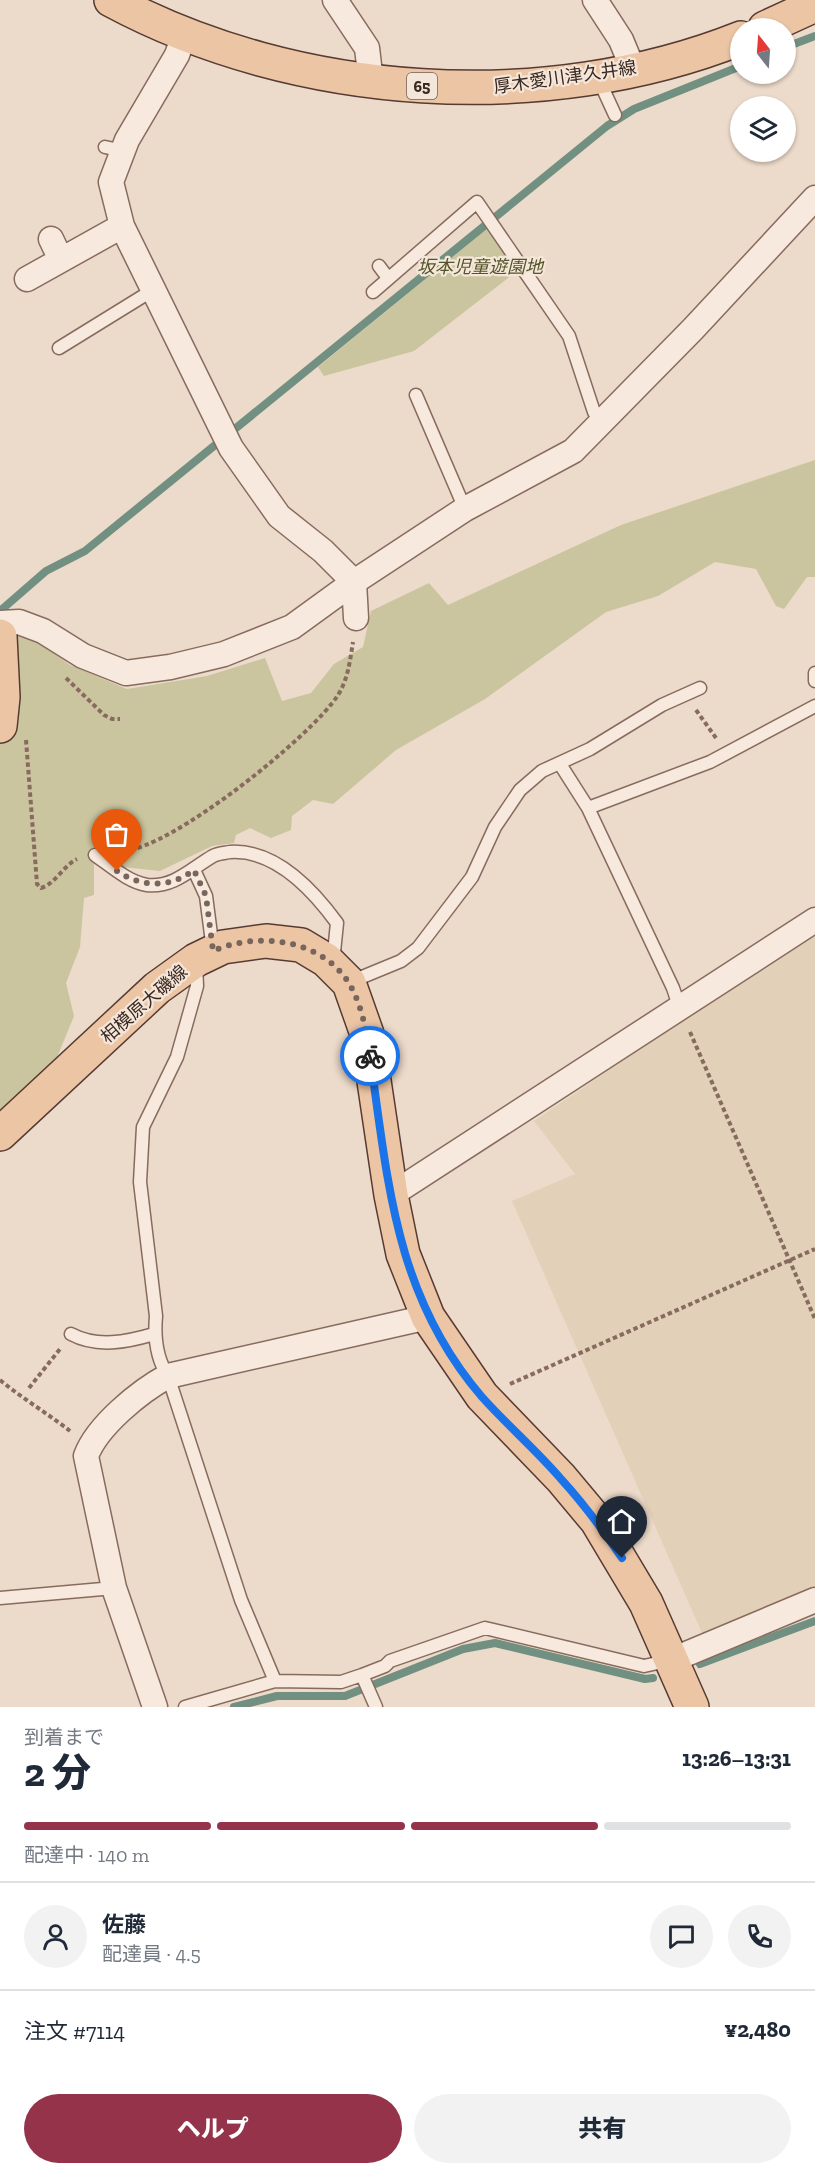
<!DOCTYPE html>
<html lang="ja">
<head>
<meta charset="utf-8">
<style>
	:root { --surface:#fff; --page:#f2f2f3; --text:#1f2937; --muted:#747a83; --line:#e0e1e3; --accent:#94334a }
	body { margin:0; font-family:"Zilla Slab","Noto Sans JP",serif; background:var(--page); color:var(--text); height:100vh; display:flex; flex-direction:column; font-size:22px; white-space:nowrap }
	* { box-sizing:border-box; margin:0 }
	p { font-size:20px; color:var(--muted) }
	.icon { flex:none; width:33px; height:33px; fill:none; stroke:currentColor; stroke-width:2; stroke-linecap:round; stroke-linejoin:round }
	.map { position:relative; height:1707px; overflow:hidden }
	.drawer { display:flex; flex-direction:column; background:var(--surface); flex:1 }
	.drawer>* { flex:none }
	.needle { width:39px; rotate:343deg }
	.controls { position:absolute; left:730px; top:18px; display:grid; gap:12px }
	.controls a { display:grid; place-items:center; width:66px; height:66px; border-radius:50%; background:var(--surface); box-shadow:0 2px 4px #0004; font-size:30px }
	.pin { position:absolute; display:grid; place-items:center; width:51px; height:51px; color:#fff; margin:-62px -26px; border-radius:50% 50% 50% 0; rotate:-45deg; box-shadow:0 0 6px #0007 }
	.pin .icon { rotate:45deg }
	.courier { position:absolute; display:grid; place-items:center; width:60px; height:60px; margin:-30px; border:4px solid #1a73e8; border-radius:50%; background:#fff; color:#222; box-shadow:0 2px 8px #0007 }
	.summary em { font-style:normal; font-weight:800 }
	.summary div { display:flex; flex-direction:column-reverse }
	.summary { display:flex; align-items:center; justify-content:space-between; height:102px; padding:0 24px }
	h1 { font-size:39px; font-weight:800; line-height:45px }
	.bar { display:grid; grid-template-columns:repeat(4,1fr); gap:9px 6px; align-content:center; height:72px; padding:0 24px }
	.bar i { height:8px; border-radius:4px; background:var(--line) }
	.bar .active { background:var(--accent) }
	.bar p { grid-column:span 4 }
	.line { display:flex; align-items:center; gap:15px; padding:0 24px; border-top:2px solid var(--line) }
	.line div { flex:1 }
	.round { display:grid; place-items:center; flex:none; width:63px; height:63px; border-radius:32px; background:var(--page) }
	.button { display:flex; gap:12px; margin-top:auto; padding:12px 24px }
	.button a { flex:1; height:69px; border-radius:36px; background:var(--accent); color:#fff; font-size:24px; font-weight:800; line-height:69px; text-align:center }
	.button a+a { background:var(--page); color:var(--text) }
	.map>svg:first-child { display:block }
	.farmland { fill:#e2d1b8 }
	.green { fill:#cac59e }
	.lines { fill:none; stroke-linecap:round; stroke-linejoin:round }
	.stream { stroke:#719081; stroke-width:8 }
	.lane-casing { stroke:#886b5f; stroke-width:15 }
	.street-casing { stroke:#886b5f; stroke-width:27 }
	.primary-casing { stroke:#573b33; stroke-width:36 }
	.path { stroke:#886b5f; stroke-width:4; stroke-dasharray:4.5 3; stroke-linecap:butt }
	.lane { stroke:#f7e9dd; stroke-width:12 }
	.street { stroke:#f7e9dd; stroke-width:24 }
	.primary { stroke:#ecc5a5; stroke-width:33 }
	.done { stroke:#78665d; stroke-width:6; stroke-dasharray:0 10.8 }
	.route { stroke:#1a73e8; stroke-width:8 }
	.labels { text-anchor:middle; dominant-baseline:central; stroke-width:4.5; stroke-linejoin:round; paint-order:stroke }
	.shield { fill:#f4e6d9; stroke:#726159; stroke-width:1.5 }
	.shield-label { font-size:16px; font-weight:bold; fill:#3a2822 }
	.street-label { font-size:18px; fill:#3a2822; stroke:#f4e6d9 }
	.park-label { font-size:18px; font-style:italic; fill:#54552a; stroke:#f4e6d9 }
</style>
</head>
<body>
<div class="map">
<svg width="815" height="1707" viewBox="0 0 815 1707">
	<rect width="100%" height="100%" fill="#ecdaca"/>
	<!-- farmland -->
	<path class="farmland" d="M815 931V1597L803 1592 702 1633 512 1201 575 1174 534 1121Z"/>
	<!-- green -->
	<path class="green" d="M488 228 517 271 414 351 324 376 318 367Z
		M815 460V577H807L784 609 776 606 756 569 715 562 658 596 606 612 485 699 396 750 333 804 313 800 292 816 291 830 271 838 250 828 236 835 234 843 212 846 160 871 94 864V895L84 898 80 947 66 983 74 1016 51 1072 0 1114V645H14L17 636 42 645 70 665 127 689 207 676 265 658 282 701 311 693 334 664 363 647 371 611 429 583 448 605 621 525Z"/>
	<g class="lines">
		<!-- stream -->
		<path class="stream" d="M786 47 815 36
			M0 611 46 571 85 551 607 126 634 109 741 66
			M700 1664 815 1621
			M234 1707 277 1696H345L463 1649 495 1643 645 1679 653 1678"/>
		<defs>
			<path id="lane" d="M598 78 615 115
				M105 147 123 151
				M379 266 388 278
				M373 292 477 202 569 336 594 412 603 422
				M59 348 153 290
				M416 395 465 509
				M815 673V681
				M560 764 588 808 673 988 680 1009
				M588 808 710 762 815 706
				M95 855C111 866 128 882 147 885 174 888 192 868 213 856 218 853 225 853 230 852 275 849 313 890 337 923L333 962
				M194 870 206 896 213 950
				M196 965 197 986 177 1057 143 1127 140 1182 156 1316C154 1338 156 1358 168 1376L241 1600 275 1681
				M350 982 401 961 418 948 472 877 495 827 520 790 542 771 590 749 662 705 700 688
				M71 1334C97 1348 127 1342 154 1334
				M0 1598 114 1588
				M362 1675 385 1666 390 1661 485 1628 644 1666 671 1660
				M185 1707 275 1681 341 1682 362 1675 376 1707"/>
			<path id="street" d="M335 0 367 48 371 82
				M595 0 621 40 633 69
				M122 226 111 182 127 140 177 55 184 35
				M51 239 61 260
				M27 279 122 226 231 448 279 516 323 551 354 582 356 618
				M0 623 19 622 43 631 83 656 126 673 170 667 224 654 292 627 354 582 465 509 573 451 693 329 815 198
				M391 1195 815 920
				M672 1660 815 1600
				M155 1707 114 1588 86 1456C97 1426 140 1391 168 1376L428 1317"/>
			<path id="primary" d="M111 0C297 100 545 116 741 38
				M765 28 815 5
				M0 636 3 697 0 726
				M0 1134 157 988 196 960 223 947 266 941 301 945 326 960 349 983 367 1034 391 1195 403 1254 428 1317 482 1396 561 1478 597 1521 646 1603 692 1707"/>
		</defs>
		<!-- lane casing -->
		<use href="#lane" class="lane-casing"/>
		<!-- street casing -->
		<use href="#street" class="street-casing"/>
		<!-- primary casing -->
		<use href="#primary" class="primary-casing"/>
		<!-- path -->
		<path class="path" d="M66 678 104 715 112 719H120
			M696 710 716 738
			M26 740 37 884 41 888C55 884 63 866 77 859
			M123 851C171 849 312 736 338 695 348 679 350 661 353 642
			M690 1032 815 1319
			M0 1380C23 1399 47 1413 70 1431
			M510 1384 815 1249
			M29 1388 60 1349"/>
		<!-- lane -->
		<use href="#lane" class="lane"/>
		<!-- street -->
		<use href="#street" class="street"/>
		<!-- primary -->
		<use href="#primary" class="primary"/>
	</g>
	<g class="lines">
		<!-- done -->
		<path class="done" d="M117 871C142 888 170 888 194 870L206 896 213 951C258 931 323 939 350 985 362 1006 367 1033 370 1056"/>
		<!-- route -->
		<path class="route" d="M370 1056C388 1182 395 1296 482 1397 507 1425 536 1450 561 1479 584 1504 603 1530 622 1558"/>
	</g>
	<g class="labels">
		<!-- shield labels -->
		<rect class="shield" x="407" y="73" width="30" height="26" rx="4.5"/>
		<g class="shield-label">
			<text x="422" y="86">65</text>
		</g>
		<!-- street labels -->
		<g class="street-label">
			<text transform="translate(565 77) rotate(-8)">厚木愛川津久井線</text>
			<text transform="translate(144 1004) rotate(-41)">相模原大磯線</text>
		</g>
		<!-- park labels -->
		<g class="park-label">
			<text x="480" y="267">坂本児童遊園地</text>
		</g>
	</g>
</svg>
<div class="controls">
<a><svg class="needle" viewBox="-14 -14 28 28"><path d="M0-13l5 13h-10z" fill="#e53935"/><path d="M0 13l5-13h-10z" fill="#747a83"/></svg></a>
<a><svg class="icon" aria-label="layers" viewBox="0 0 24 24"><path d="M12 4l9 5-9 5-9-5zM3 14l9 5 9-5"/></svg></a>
</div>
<div class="pin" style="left:117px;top:871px;background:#ea580c"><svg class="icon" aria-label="bag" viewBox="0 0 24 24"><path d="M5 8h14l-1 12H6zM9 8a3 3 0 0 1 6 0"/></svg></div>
<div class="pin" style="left:622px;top:1558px;background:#1f2937"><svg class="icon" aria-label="home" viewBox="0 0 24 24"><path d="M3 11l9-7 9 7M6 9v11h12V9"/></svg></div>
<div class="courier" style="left:370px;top:1056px"><svg class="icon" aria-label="bike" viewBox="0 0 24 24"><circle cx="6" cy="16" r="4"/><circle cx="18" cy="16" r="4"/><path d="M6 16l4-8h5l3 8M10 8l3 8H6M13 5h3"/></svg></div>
</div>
<section class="drawer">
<div class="summary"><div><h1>2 分</h1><p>到着まで</p></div><em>13:26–13:31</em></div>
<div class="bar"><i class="active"></i><i class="active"></i><i class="active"></i><i></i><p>配達中 · 140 m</p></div>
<div class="line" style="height:108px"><a class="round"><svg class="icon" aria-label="person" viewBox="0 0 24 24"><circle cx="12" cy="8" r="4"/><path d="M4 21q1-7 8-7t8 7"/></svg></a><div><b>佐藤</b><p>配達員 · 4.5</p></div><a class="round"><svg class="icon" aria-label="chat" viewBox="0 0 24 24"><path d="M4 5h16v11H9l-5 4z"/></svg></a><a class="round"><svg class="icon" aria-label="phone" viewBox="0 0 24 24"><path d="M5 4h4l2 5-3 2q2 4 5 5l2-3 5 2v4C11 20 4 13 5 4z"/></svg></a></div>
<div class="line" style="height:78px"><div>注文 #7114</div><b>¥2,480</b></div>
<div class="button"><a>ヘルプ</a><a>共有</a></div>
</section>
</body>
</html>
